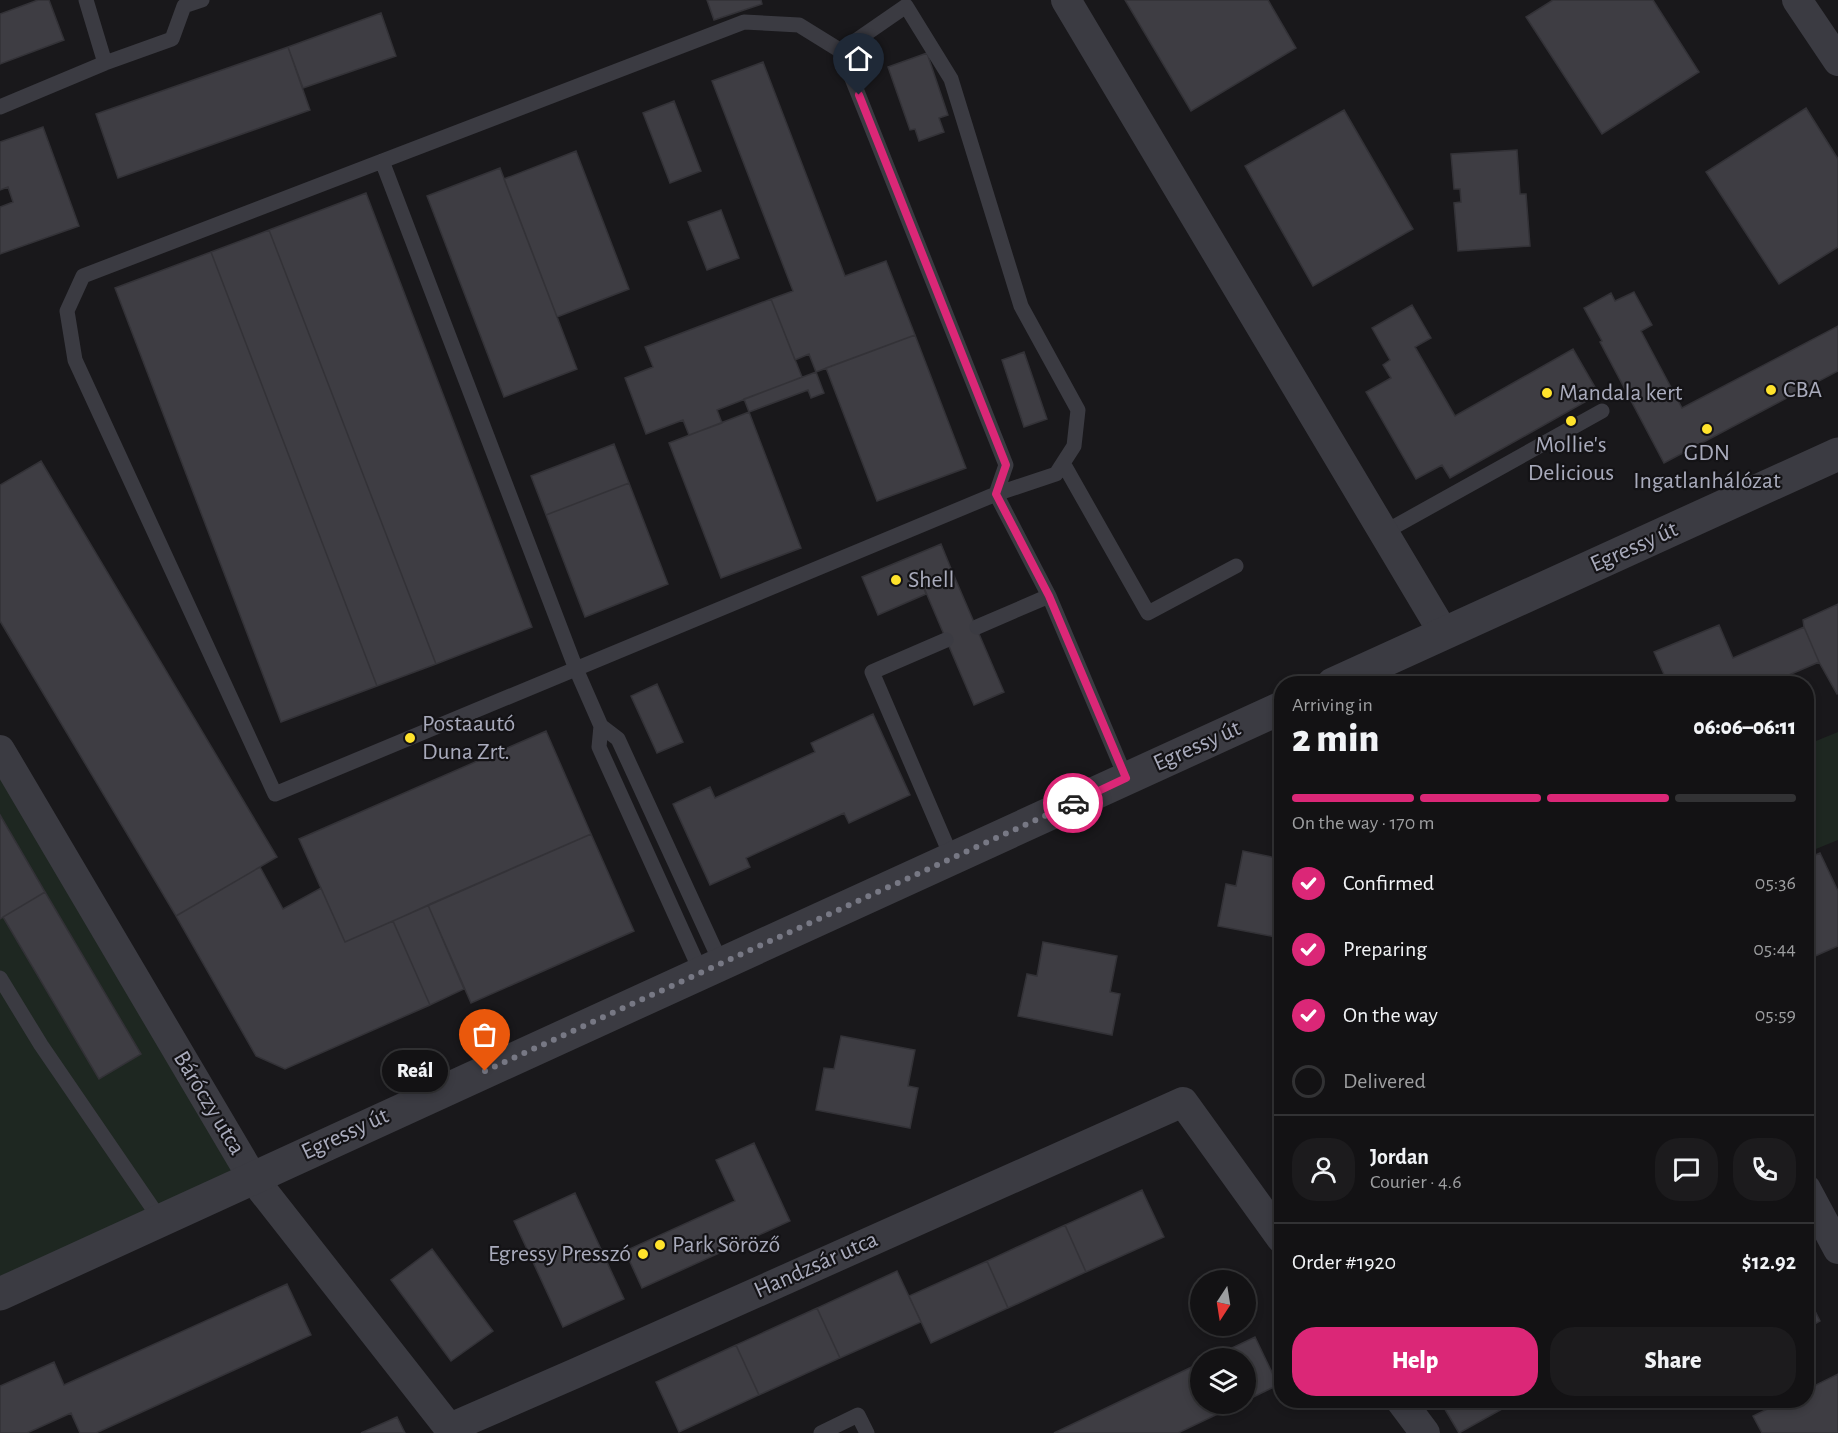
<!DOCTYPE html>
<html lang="en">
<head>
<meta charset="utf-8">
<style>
	:root { --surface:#131214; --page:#1c1b1d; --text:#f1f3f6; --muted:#9d9ea0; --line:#323234; --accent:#db2777 }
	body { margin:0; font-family:"Alegreya Sans",sans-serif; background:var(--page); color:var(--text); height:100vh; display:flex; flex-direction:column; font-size:22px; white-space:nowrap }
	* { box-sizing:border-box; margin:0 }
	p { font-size:20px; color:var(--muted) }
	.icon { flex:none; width:33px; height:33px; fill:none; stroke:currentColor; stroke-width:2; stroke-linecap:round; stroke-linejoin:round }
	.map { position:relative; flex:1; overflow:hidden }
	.side { position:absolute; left:1274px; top:676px; width:540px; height:732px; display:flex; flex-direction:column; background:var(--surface); border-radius:24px; box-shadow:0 3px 9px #0003,0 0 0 2px var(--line) }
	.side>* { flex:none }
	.needle { width:39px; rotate:192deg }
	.buttons { position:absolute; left:1190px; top:1270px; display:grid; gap:12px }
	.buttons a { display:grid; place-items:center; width:66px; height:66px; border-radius:50%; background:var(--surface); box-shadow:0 3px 9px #0003,0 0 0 2px var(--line); font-size:30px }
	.pin { position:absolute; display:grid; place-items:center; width:51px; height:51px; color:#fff; margin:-62px -26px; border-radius:50% 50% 50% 0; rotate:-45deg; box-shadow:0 0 6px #0007 }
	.pin .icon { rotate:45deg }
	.courier { position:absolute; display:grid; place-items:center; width:60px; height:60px; margin:-30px; border:4px solid #db2777; border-radius:50%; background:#fff; color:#222; box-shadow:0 2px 8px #0007 }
	.bubble { position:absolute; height:42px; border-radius:21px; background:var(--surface); box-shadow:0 3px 9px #0003,0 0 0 2px var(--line); font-size:20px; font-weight:800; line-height:42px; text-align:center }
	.head em { font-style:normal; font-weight:800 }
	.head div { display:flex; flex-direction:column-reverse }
	.head { display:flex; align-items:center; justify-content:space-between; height:102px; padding:0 18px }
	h1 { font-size:39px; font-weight:800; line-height:45px }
	.bar { display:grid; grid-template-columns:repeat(4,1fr); gap:9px 6px; align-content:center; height:72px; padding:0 18px }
	.bar i { height:8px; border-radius:4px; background:var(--line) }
	.bar .selected { background:var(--accent) }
	.bar p { grid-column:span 4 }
	.line { display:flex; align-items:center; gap:15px; padding:0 18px; border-top:2px solid var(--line) }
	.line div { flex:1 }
	.round { display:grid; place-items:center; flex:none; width:63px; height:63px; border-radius:24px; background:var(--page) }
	ol { padding:0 18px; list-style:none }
	li { display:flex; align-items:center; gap:18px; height:66px }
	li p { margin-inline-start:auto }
	li .icon { padding:6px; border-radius:50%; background:var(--accent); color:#fff; stroke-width:4 }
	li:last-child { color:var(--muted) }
	li i { width:33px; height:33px; border:3px solid var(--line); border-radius:50% }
	.primary-button { display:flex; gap:12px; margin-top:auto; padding:12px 18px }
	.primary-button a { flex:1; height:69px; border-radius:24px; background:var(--accent); color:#fff; font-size:24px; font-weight:800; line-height:69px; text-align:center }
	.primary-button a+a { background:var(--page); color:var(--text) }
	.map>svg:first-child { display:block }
	.green { fill:#1e2721 }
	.building { fill:#3e3d43; stroke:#333237; stroke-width:1.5 }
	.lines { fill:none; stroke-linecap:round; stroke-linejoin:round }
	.service { stroke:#3b3b42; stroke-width:15 }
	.minor { stroke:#3b3b42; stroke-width:30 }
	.tertiary { stroke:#3b3b42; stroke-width:33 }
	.done { stroke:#777884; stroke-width:6; stroke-dasharray:0 10.8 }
	.route { stroke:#db2777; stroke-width:8 }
	.poi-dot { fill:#ffe32c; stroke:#141316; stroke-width:2 }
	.labels { text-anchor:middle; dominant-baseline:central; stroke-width:4.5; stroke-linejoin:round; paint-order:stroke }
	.poi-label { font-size:24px; fill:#a9abbc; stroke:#141316; text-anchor:start }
	.street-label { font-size:24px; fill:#a9abbc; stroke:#141316 }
</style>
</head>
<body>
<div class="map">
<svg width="1838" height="1433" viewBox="0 0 1838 1433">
	<rect width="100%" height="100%" fill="#19181b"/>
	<!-- green -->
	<path class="green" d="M1838 732V840L1806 853V745Z
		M0 750 252 1177 0 1294Z"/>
	<!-- building -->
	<path class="building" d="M38 0H49L64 40 0 64V14Z
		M707 0H761L762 4 714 20Z
		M1125 0H1268L1296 48 1191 111Z
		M1553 0H1653L1699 72 1602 134 1526 17Z
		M381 13 396 56 303 88 288 47Z
		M288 47 310 110 118 178 96 114Z
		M927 53 948 115 939 118 944 132 919 141 915 129 910 130 888 67Z
		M763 62 845 276 886 261 915 335 816 372 809 354 795 360 771 299 793 291 712 81Z
		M674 101 701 171 670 183 643 113Z
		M1806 108 1838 159V247L1779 284 1706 172Z
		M1344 110 1413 229 1313 286 1245 166Z
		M43 127 79 226 0 254V207L13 202 8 187 0 190V142Z
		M1517 150 1520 194H1526L1530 246 1458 251 1454 203 1461 202 1460 189H1454L1451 154Z
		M576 151 629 289 557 317 504 179Z
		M500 168 577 369 504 397 427 196Z
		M366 193 532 627 436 664 269 230Z
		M721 210 739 258 707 270 688 222Z
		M269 230 436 664 377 686 211 252Z
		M211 252 377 686 281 722 115 288Z
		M1634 292 1652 325 1641 331 1682 408 1838 326V371L1664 463 1600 342 1602 341 1584 308 1611 293 1615 301Z
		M771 299 802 377 717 410 722 423 689 435 683 420 646 434 625 378 653 367 645 347Z
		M1412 305 1431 338 1415 347 1455 416 1573 349 1599 394 1450 478 1442 465 1416 479 1366 392 1391 378 1383 365 1390 360 1372 328Z
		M915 335 966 468 877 501 826 368Z
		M1024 352 1047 419 1024 427 1002 360Z
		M816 372 824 393 811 398 808 390 749 412 744 399Z
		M749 412 801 548 721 578 669 443Z
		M614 444 629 483 546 515 531 476Z
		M41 461 277 857 176 916 0 621V485Z
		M629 483 668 584 585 617 546 515Z
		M941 544 952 571 922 583 926 594 878 615 862 577Z
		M952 571 1004 692 974 705 922 583Z
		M1838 604V693L1837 694 1819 662 1804 627 1803 620Z
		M1719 625 1733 658 1804 627 1819 662 1768 684H1655L1666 679 1654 652Z
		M657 684 683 742 657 753 631 696Z
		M873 714 910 795 849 823 844 813 746 858 750 867 710 885 673 804 710 787 715 798 815 752 811 743Z
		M546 731 591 834 345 942 299 839Z
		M0 815 45 892 0 919Z
		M591 834 634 931 471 1003 428 905Z
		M1243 851 1281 859V938L1218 926 1226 884 1236 886Z
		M1820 853 1838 891V946L1806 960V859Z
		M260 867 283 909 321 888 345 942 393 921 430 1005 285 1069 256 1056 176 916Z
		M45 892 141 1054 99 1079 3 917Z
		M428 905 464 989 430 1005 393 921Z
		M1043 942 1117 956 1110 992 1120 994 1112 1035 1018 1016 1027 974 1037 976Z
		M841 1036 915 1050 908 1086 918 1088 910 1128 816 1110 824 1068 834 1069Z
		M754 1143 790 1221 642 1288 625 1251 735 1201 716 1160Z
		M1142 1190 1164 1237 1086 1272 1065 1225Z
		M575 1193 624 1299 563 1327 514 1221Z
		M1065 1225 1086 1272 1008 1308 987 1261Z
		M432 1249 493 1331 451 1361 391 1280Z
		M987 1261 1008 1308 931 1343 909 1296Z
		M897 1271 921 1322 840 1358 817 1308Z
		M287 1284 311 1335 96 1433H80L71 1413 27 1433H0V1386L54 1362 64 1385Z
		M1806 1293 1820 1321 1806 1329Z
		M817 1308 840 1358 759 1395 736 1345Z
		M1255 1337 1278 1385 1245 1401V1359H1209Z
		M736 1345 759 1395 679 1432 656 1382Z
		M1200 1363V1404L1245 1405 1228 1414 1226 1410 1178 1433H1054Z
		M1838 1374V1433H1762L1753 1416 1784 1401H1806V1390Z
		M1440 1401H1512L1513 1403 1459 1433Z
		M397 1417 405 1433H361Z"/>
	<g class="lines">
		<!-- service -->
		<path class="service" d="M86 0 105 63
			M744 22 799 25 841 51 1006 465 996 494 275 794 75 360 67 311 83 276Z
			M841 51 906 6 951 79 1021 306 1078 410 1074 446 1056 474 996 494 1049 596 1126 778
			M0 107 105 63 172 39 184 6 202 0
			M382 161 576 669 601 726 618 739 721 963
			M1063 463 1148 613 1236 566
			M1383 533 1602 411
			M977 627 1049 596
			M946 640 872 672 952 858
			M601 726 599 747 701 972
			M0 978 41 1045 160 1219
			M821 1433 858 1415 867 1433"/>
		<!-- minor -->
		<path class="minor" d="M1066 0 1443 632
			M1797 0 1838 61
			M0 750 252 1177 453 1433
			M1806 1189 1838 1249
			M1401 1401 1425 1433
			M450 1428 576 1373 1183 1102 1281 1238"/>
		<!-- tertiary -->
		<path class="tertiary" d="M1333 684 1838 454
			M0 1294 1281 708"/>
	</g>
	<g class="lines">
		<!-- done -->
		<path class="done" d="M485 1071 1073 803"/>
		<!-- route -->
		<path class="route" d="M859 95 1006 465 996 494 1049 596 1126 778 1073 803"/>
	</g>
	<!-- markers -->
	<g class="poi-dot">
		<circle cx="1771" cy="390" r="6"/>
		<circle cx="1547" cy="393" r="6"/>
		<circle cx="1571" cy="421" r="6"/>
		<circle cx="1707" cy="429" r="6"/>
		<circle cx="896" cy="580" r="6"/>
		<circle cx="410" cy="738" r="6"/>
		<circle cx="660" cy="1245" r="6"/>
		<circle cx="643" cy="1254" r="6"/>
	</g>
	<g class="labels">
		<!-- poi labels -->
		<g class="poi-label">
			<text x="1783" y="390">CBA</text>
			<text x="1559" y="393">Mandala kert</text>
			<text x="1571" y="445" text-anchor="middle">Mollie's<tspan x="1571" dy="28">Delicious</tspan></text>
			<text x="1707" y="453" text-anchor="middle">GDN<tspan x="1707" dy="28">Ingatlanhálózat</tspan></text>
			<text x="908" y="580">Shell</text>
			<text x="422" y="724">Postaautó<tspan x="422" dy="28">Duna Zrt.</tspan></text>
			<text x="672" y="1245">Park Söröző</text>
			<text x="631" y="1254" text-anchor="end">Egressy Presszó</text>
		</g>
		<!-- street labels -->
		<g class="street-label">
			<text transform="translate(1634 547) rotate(-24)">Egressy út</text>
			<text transform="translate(1197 746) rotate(-24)">Egressy út</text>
			<text transform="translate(209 1103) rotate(59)">Báróczy utca</text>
			<text transform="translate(345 1134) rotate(-25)">Egressy út</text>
			<text transform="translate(816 1265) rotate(-24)">Handzsár utca</text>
		</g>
	</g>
</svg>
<div class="buttons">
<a><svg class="needle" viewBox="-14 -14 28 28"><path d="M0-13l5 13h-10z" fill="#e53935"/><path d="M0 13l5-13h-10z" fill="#9d9ea0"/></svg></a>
<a><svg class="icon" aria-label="layers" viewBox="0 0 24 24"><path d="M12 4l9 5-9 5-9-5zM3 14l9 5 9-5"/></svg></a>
</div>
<div class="pin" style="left:485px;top:1071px;background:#ea580c"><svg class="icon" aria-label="bag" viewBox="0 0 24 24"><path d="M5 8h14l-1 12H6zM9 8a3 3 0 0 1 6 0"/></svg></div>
<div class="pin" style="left:859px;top:95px;background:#1f2937"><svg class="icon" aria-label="home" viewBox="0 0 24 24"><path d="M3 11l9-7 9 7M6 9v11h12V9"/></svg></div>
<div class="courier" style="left:1073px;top:803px"><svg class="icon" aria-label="car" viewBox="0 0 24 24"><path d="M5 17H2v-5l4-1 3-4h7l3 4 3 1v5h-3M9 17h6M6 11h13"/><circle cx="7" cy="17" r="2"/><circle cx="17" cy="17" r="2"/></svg></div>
<div class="bubble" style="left:382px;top:1050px;width:66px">Reál</div>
<section class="side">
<div class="head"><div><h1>2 min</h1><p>Arriving in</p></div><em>06:06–06:11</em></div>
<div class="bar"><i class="selected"></i><i class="selected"></i><i class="selected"></i><i></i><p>On the way · 170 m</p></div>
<ol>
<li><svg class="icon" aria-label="check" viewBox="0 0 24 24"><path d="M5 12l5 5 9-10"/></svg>Confirmed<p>05:36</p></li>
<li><svg class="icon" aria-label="check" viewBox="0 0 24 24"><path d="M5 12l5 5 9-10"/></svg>Preparing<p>05:44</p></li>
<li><svg class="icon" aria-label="check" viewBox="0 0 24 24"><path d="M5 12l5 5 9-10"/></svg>On the way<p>05:59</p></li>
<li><i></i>Delivered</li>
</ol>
<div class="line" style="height:108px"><a class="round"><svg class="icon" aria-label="person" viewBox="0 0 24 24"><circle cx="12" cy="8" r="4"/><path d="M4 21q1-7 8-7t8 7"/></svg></a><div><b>Jordan</b><p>Courier · 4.6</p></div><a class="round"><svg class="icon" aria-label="chat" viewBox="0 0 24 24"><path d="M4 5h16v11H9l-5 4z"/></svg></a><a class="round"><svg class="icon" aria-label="phone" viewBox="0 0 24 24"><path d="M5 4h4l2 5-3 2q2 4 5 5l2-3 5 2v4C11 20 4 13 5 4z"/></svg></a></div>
<div class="line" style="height:78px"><div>Order #1920</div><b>$12.92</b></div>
<div class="primary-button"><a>Help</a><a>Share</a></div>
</section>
</div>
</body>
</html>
